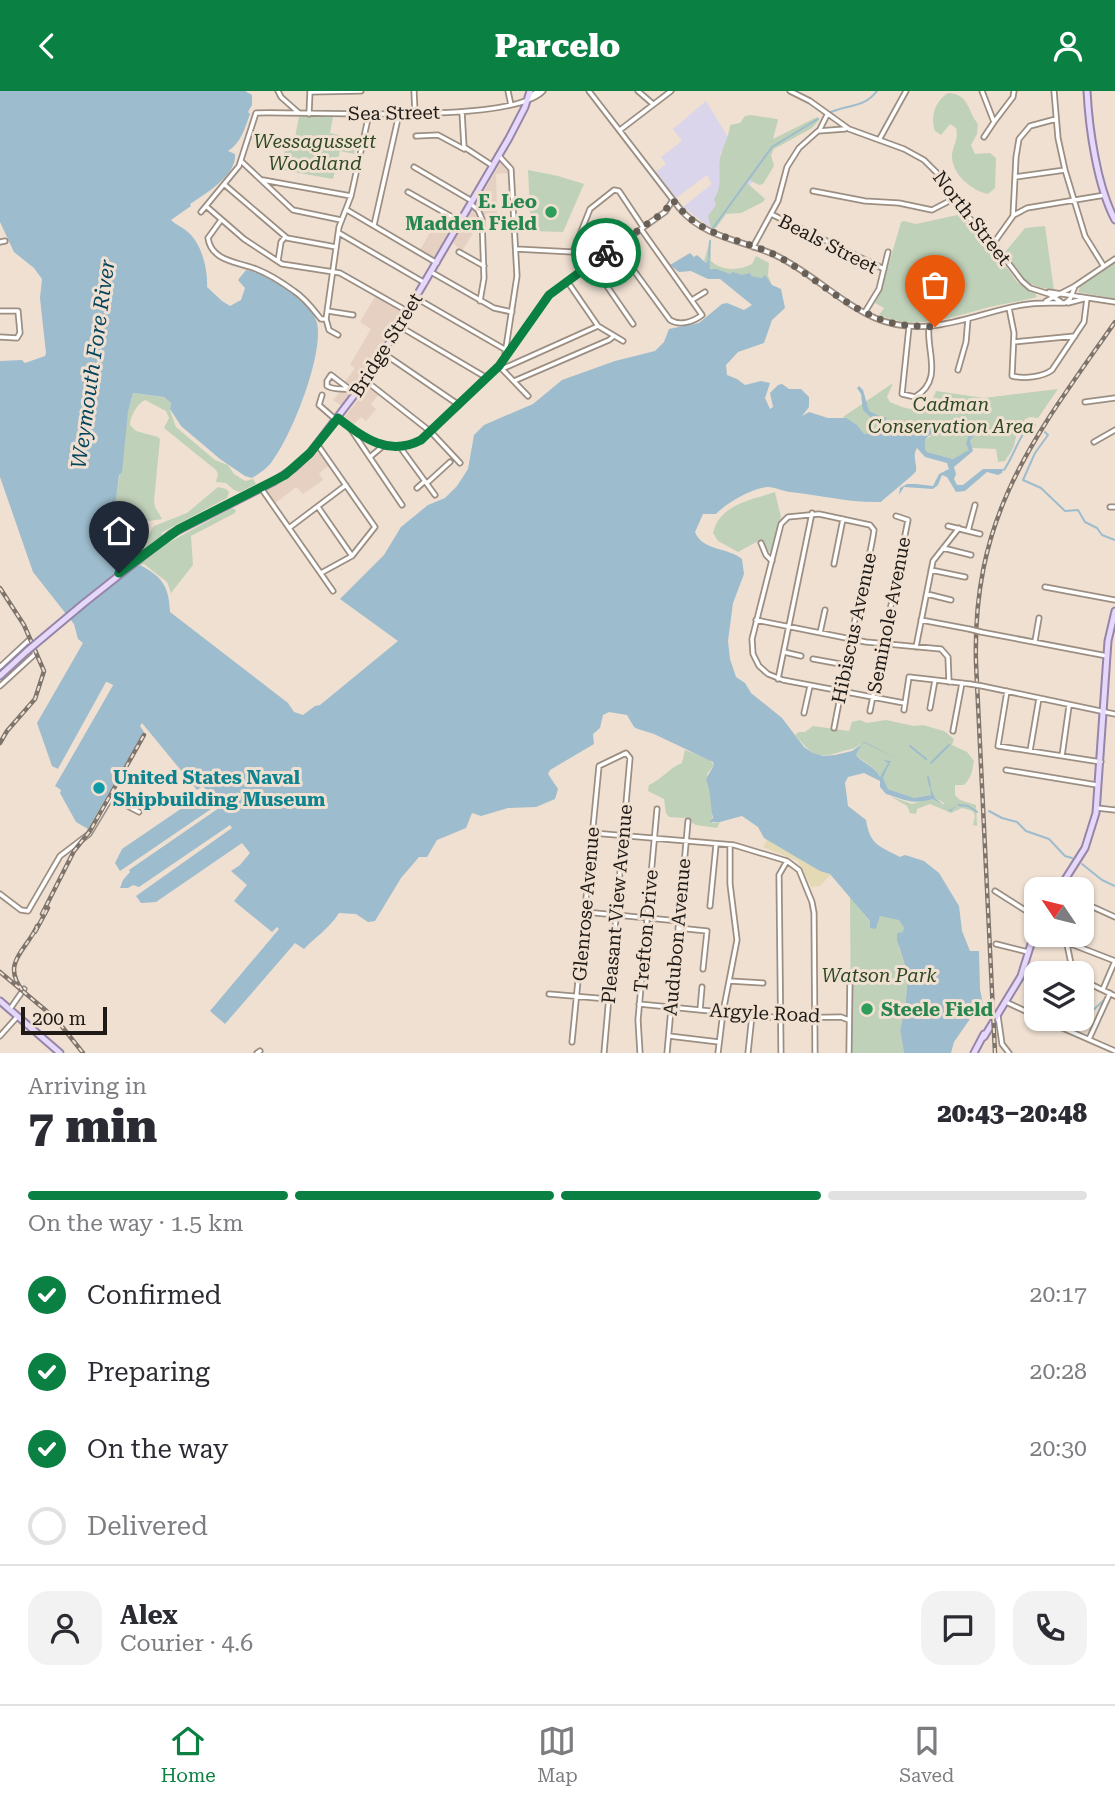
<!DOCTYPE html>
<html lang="en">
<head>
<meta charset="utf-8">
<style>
	:root { --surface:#fff; --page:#f2f2f3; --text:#2b2b33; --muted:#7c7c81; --line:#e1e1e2; --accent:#0b8043 }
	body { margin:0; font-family:"Roboto Serif",serif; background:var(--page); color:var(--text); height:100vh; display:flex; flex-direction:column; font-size:26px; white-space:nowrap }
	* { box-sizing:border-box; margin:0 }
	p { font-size:23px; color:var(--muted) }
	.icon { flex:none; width:38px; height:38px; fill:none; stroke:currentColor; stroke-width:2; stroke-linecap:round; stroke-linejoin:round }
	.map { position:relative; height:962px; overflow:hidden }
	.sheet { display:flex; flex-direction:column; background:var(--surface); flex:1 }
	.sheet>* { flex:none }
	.needle { width:46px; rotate:305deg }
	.controls { position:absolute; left:1024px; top:786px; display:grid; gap:14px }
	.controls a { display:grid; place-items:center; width:70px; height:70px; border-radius:14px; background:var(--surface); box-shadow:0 2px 5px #0004; font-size:35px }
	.scale { position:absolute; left:21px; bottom:18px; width:86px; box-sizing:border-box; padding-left:7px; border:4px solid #1f1a15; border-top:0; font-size:19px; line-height:24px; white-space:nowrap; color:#1f1a15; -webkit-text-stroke:5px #efe0d2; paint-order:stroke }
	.pin { position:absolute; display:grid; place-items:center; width:60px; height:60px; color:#fff; margin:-72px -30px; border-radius:50% 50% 50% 0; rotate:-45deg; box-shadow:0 0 7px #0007 }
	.pin .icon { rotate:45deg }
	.courier { position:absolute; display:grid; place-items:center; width:70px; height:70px; margin:-35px; border:5px solid #0b8043; border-radius:50%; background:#fff; color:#222; box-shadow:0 2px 9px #0007 }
	.overview em { font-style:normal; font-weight:800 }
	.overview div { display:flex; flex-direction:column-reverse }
	.overview { display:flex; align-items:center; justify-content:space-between; height:119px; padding:0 28px }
	h1 { font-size:46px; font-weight:800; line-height:52px }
	.bar { display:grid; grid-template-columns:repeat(4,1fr); gap:10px 7px; align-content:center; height:84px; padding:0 28px }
	.bar i { height:9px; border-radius:5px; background:var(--line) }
	.bar .active { background:var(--accent) }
	.bar p { grid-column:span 4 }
	.line { display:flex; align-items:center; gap:18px; padding:0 28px; border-top:2px solid var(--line) }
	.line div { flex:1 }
	.round { display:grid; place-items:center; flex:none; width:74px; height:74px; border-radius:21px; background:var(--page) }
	ol { padding:0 28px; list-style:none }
	li { display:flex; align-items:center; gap:21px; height:77px }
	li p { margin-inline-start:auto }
	li .icon { padding:7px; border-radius:50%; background:var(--accent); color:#fff; stroke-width:4 }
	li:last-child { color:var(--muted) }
	li i { width:38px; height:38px; border:4px solid var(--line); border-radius:50% }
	header { display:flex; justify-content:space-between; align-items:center; height:91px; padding:0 28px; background:var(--accent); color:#fff; font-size:32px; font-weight:800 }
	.menu { display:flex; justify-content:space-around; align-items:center; height:98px; border-top:2px solid var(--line); background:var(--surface); font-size:19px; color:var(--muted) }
	.menu a { display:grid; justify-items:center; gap:4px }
	.menu .active { color:var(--accent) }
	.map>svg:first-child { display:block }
	.commercial { fill:#e5d0c2 }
	.education { fill:#dad5eb }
	.green { fill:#c0d1b9 }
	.sand { fill:#e3d9b4 }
	.water { fill:#9dbccd }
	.pier { fill:#efe0d2 }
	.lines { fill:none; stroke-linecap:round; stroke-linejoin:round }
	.stream { stroke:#9dbccd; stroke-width:2 }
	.minor-casing { stroke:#9c8f82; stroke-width:7 }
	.major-casing { stroke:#9685a9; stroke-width:9 }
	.minor { stroke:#fff; stroke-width:3.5 }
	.major { stroke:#e6d8fb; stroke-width:5 }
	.rail-casing { stroke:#7e746b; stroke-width:4.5 }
	.rail { stroke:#efe0d2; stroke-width:2; stroke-dasharray:5; stroke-linecap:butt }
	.minor-bridge-casing { stroke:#9c8f82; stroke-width:7; stroke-linecap:butt }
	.major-bridge-casing { stroke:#9685a9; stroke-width:9; stroke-linecap:butt }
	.minor-bridge { stroke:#fff; stroke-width:3.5 }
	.major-bridge { stroke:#e6d8fb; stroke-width:5 }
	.done { stroke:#685f57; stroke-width:7; stroke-dasharray:0 12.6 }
	.route { stroke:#0b8043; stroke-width:9 }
	.leisure-dot { fill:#2e9e5b; stroke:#efe0d2; stroke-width:2.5 }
	.culture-dot { fill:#0f9aa8; stroke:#efe0d2; stroke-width:2.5 }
	.labels { text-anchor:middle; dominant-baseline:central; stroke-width:6; stroke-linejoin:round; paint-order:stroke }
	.street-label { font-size:19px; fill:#1f1a15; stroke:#efe0d2 }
	.park-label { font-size:19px; font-style:italic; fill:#2f4a22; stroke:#efe0d2 }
	.leisure-label { font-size:19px; font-weight:bold; fill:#27864d; stroke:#efe0d2; text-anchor:end }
	.culture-label { font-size:19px; font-weight:bold; fill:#0d838f; stroke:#efe0d2; text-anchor:start }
	.water-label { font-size:21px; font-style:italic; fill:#05455e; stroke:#efe0d2 }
</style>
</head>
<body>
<header><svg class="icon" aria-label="back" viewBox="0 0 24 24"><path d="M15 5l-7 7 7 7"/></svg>Parcelo<svg class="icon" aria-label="person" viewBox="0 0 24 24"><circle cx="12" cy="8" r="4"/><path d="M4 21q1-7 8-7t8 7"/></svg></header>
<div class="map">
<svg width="1115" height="962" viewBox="0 0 1115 962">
	<rect width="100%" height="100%" fill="#efe0d2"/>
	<!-- commercial -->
	<path class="commercial" d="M502 69 509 82 496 83 497 122 483 124 476 114Z
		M472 118 481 125V137H476L462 160 453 152Z
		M443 123 456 130 433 167 420 159 431 140 435 142Z
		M376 204 402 220V222L366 282 342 315 333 309 341 300 348 298 350 296 345 291 355 277 350 274 371 238 360 231Z
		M368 296 379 303 371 313 376 318 366 330 361 326 353 334 345 326Z
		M318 360 330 374 319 382 323 389 303 403 296 396 274 413 265 400 289 386Z"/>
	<!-- education -->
	<path class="education" d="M706 10 729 48 720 63 754 90 741 104 738 103 712 138 683 116 712 93 707 84 676 107 656 81 666 73 661 66 682 50 673 38Z"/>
	<!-- green -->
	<path class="green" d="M948 2C969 3 967 19 978 33L977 43 971 54 975 63 990 62 996 67 995 97 988 103C972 100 951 83 952 64 953 54 959 48 956 37L950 33 941 44 935 40C930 26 935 10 948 2Z
		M751 24 777 28 778 29 773 48 813 28 818 26 819 29 812 37 774 58 771 64 774 75 763 93 759 94 750 89 747 92 765 108 763 111 741 122 726 123 716 137H711L708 125 716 114 714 108C723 95 718 83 720 68 722 56 729 47 730 34L740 32 745 25Z
		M299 25 333 26 330 42 347 46 358 45 354 63 340 60 333 88 282 79 287 46 295 47Z
		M528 79 558 85 584 93 563 141 531 140Z
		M962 123 990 154 1018 192 1035 202 1037 206C1019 211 1000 213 982 218 947 228 915 239 879 224L884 217 875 212 882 197 901 131 904 130 916 133Z
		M1045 135 1054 199C1023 195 1019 184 1003 160H1006L1025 137Z
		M710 150 711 170C722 180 739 180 752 173L756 165 769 172 768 185 772 194 765 187 730 183 709 177 707 169 706 172 704 170Z
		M1115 171V208L1078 201 1081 194Z
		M893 292 887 306 890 311C910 320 927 325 936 300L984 307 1058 298 1038 327 1030 326 1024 329 1025 332C1016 339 1017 344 1014 354 1013 359 1008 365 1005 370L998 371 996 358 972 357 970 350 974 343H970L966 353 970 359 968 361 953 368 927 361 925 358V349L931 345 907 332C894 343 881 342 864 344L852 331 843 326Z
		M133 302 164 306 171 312 170 319 176 336 215 369 228 374 234 383 245 390 253 388 256 393 240 401 234 399 226 392 216 391 218 383 216 379 164 337 169 327 166 320 145 309C137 313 130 325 130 334L136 340 158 346 160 348 154 410 155 416 162 428 130 433 129 429H127V432H113L128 321Z
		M218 396 226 398 229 401 227 407 161 442 168 452 232 417 236 419 235 422 191 445 193 474 171 502 167 491 144 473C131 477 120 471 110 460L111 449H144L145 442 149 443 154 435 187 422Z
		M775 401 781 426 771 462 767 459 762 448 738 461 718 450 713 442C720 413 751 409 775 401Z
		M860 629 867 632 886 629 914 635 923 634 944 640 954 648 952 654 967 661 974 670C972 680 972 686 964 694H955V704L960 709 976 714 977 735 973 734 975 725 973 720 962 717 951 722 930 713 917 718 916 723 910 722 907 715 890 705 912 713 932 707 943 714 944 712 935 707 931 698V704L914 707 888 698 883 687 890 672 880 686C874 674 864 672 856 664L861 653C853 659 849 658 840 661 814 670 811 661 795 644L799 641H805L813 635 849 640 852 631Z
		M685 659 709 668 714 674 707 683C711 696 713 716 712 730V732L720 731 717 737 696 734 685 727 669 726 666 722 664 708 648 700 649 694C661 689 670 676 682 672Z
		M850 805 871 832 877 835 879 826 884 824 899 828 904 837 899 857 908 884 905 919 900 939 904 962H851Z"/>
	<!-- sand -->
	<path class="sand" d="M767 748 831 783 820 795 811 796 798 770 763 756Z"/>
	<!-- water -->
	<path class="water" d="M0 0H245L252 4V14L248 21 250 23C245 37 241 52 228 60L235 63C237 84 205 103 190 113L191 115 171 129C176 134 184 137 189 142 202 154 208 179 207 196L222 210 230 215 241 209 245 197 238 189 246 179C267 182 313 211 317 232 324 263 292 344 273 369 268 377 260 382 252 387L245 385 220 368 181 335 170 318 171 312 164 306 133 302 128 321 122 381 119 384 110 460 119 471 129 464 138 475 140 474C163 486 169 496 170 521L288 612 294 621 303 624 315 615 320 614 398 550 340 508 384 464 401 436 428 414 445 407 457 395 468 378 474 344 484 334 533 313 562 289 615 270 655 260 664 251 669 238 699 232 722 213 727 212 744 219 752 214 720 188H708L691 180 679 181 670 174 690 162 694 166 697 164 706 172 709 166 710 178H717L730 183 733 181 742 184 750 182 751 185 762 187 765 184 772 194 781 198 785 217 772 229 764 252 738 261 726 274 727 284 737 288 745 294 761 290 770 292 765 307 770 318 773 316 770 302 778 294 782 293 789 298H801L809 306V316L802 325 809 321 828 327H846L857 334 864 343 888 342 863 319 861 303 857 297 859 295 863 299 869 320 883 327 886 326 887 333 900 338 910 330 930 332 932 341 925 349V358L927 361 953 368 969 359 966 353 970 339 977 334V339L970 350 973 360 954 376 956 383 954 388 957 394H963L983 378H1003L1002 382 998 384 987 381 965 400 956 401 947 386 942 384 938 394 933 398 904 396 899 404 900 397 907 393H916L933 395 939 383 949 378 947 372 925 366 917 357C912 365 917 371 916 380 915 383 886 406 881 411 850 412 820 404 790 401 782 400 775 396 768 396 752 397 726 412 716 423H703L695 441C702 460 728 456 742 468L744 483 733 512 728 550 730 568 736 586 745 592 751 602 782 627 804 656 813 662 823 665 835 664 852 660 865 651 899 669 865 652 861 654 856 664C863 673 874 674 880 686L888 672 883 669 891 670 889 673 891 675 889 674 883 687 888 698 914 707 931 704 930 695 935 707 950 719 958 713 950 721 947 716 933 708C910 714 907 709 886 703L880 696V690L864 682 848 686 845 692 848 715 866 729C870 754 879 755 900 766L905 764 924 770 939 782 959 815 962 840 970 860H979L980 898 984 919 976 925H972L954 951 951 962H904L900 939 905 919 908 884 897 849V843L899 841 902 842 904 837 899 829 880 825 876 838 870 837V830L830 783 820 780 764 747 758 736 742 725 720 731H709L713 727C710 713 711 700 706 688L714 674 713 671 654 643 638 638 634 636 627 624 609 621 603 624 600 637 593 643 594 653 550 679 548 683 558 698 555 708 536 716 508 717 481 725 472 722 466 737 437 749 427 766H419L401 787 375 830 368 831 356 823 339 822C329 838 314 847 304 858L295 852 225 933 210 920 279 838 277 836 272 841 234 810 247 794 231 780 240 774 250 762 242 752 156 811 141 812 136 805 232 737 230 734 139 796 133 794 128 797H120L123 789 130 781 129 779 219 717 217 714 120 780 115 772 122 758 207 700 203 695 197 699 142 632 140 635 144 641 88 738 76 731 60 702 61 699 55 695 113 594 106 591 58 678 52 675 37 632 83 552 78 548 74 533 33 481 0 386V270L22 269 25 272 45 265 46 262 40 207 42 188 34 177 14 161 0 131Z"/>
	<!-- pier -->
	<path class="pier" d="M107 591 113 594 63 681 58 678Z"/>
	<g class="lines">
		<!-- stream -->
		<path class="stream" d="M831 21C850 13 864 17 877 0
			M713 137 772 56 818 28
			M709 166 710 150
			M1045 341 1048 344 1035 362 1023 389 1041 397 1065 420 1078 419 1085 431 1097 437 1102 444 1115 449
			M1004 379C1014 364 1018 348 1029 334H1035
			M910 655 926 668
			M931 672 949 654
			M928 686 930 695
			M959 714 968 715 977 721
			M989 720 1002 727 1017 731 1026 740 1049 748 1065 765 1072 767
			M1082 773 1102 789 1115 795
			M1030 885 1036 884
			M1082 924 1090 922 1103 910"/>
		<defs>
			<path id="minor" d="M278 0 281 6 299 22
				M414 0 415 22
				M508 0 511 14
				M589 0 680 118C705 147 742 149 775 164 811 181 839 211 875 227 927 249 972 223 1022 214 1036 211 1050 212 1065 212L1070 208 1075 195
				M638 0 653 13
				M790 0 810 10 849 38 904 58 924 69 942 87 963 120 997 157 1022 190 1030 197 1049 203 1061 211
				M982 0 994 31 1013 6 1014 0
				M1054 0 1058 47 1065 79 1085 145 1103 174
				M310 1 361 0
				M529 6 538 0
				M462 21 464 56 493 75
				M309 23 310 0
				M820 38 827 24
				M620 39 671 0
				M416 45 438 44 464 58
				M984 46 994 31
				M879 49 906 0
				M499 65 511 78 517 185 505 263
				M241 70 293 119 341 129
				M414 76 472 110
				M1015 86 1065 79
				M263 89 351 105
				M225 94 287 147 336 156
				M813 100 865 110 899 112 932 119 955 107
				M408 101 461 131
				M471 113 478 119 482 128 484 187 480 210
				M206 115 244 148 282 173 340 182 407 220
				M347 119 437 172
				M201 121 239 75 256 22C309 20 511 34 543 0
				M771 123 884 178
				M1014 124 1027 117 1105 104
				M221 129 208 147C211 170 238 171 256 178 269 183 283 192 294 200 305 207 313 218 321 228H326
				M374 134 399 23
				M339 142 425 192
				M0 151 5 150
				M993 153 1013 125 1016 66 1019 48 1030 35 1056 28
				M616 155 670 229C680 235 693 231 702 224L641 138
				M753 156 778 110 787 76 799 57 818 40 845 38
				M516 158 573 161 587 176
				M459 161 484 175
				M573 161 590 118 614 99 619 100 643 136
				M278 170 281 151 285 146
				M591 172 633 233
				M431 181 494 217 512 221
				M567 190 598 235 623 250
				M1049 201 1115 211
				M416 207 506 259
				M692 209 705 201
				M1046 210 1075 195 1115 168
				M1068 212 1087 207
				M1009 217 1014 242 1012 285C1024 288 1043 286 1052 279L1084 231 1087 207
				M0 220H18L20 242 17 247 0 246
				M328 220 353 224
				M865 221 879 198 888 161
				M399 235 487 287
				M909 236 902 303 915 306C944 289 926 260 929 236
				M338 244 329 239 326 228 339 136 351 105 369 23
				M1014 251 1075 245
				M383 262 459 314
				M502 278 598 235
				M502 278 528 305
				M958 279 966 251 968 228
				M366 290 431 341 460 372
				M514 290 609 249 614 245
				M348 297 331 284 327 290V295C338 301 346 295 356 301
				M322 304 319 314 335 328
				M1085 311 1115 307
				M338 327C364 347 388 365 421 349L499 275 551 202 665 121 673 109
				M350 337 402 414
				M1094 351 1115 339
				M317 353 375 436 352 465 321 482
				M400 356 435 404
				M370 366 383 355
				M427 392 450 371
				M261 397 333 500
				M417 397 425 390
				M318 416 352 465
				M1110 416H1115
				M948 435 980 443
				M289 437 346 394
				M968 440 975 414
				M761 452 766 464 772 470
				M943 457 971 464
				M834 473 843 428
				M931 479 965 486
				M1045 496 1115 509
				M927 503 951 509
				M756 529 866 551 941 558 948 566 949 591
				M921 529 969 538
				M981 541 1107 565
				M820 542 825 519
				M1035 550 1039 527
				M916 556 933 470 959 437
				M784 561 801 565
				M813 568 846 574
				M0 576 29 549 35 563 0 595
				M778 588 812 422
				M982 595 1115 623
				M1007 600 998 655 1101 671
				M930 617 935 589
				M904 619 909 586 970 593
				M870 620 908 429 896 425
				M804 622 810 595
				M834 637C842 594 851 551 859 508 864 485 871 462 874 439L870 434 819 423 788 426 781 433 752 548 753 563 759 575 768 583 783 589 904 612
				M953 640 962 592
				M1030 660 1039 607
				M1062 665 1069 615
				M1006 679 1097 694
				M1097 717 1115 719
				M593 742 734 754 787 770 799 779 812 811 814 822 815 962
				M995 800 1036 826
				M0 803 21 819 28 820 60 765 89 743 110 708 112 707 139 721
				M1082 811 1115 826
				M710 815 716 754
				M585 821 679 830
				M678 837 707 840 703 878
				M1065 844 1073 882
				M1066 851 1115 870 1103 898
				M996 853 1028 861
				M1082 889 1115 905
				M730 890 763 892
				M549 903 608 908
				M1006 911 1036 925
				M639 913 781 927 841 926 849 929
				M10 918 24 898
				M700 919 702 896
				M998 925 1002 953 1009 962
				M1042 928 1115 960
				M0 945 17 926
				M669 945 719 951
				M1089 948 1110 902
				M572 951 599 675 626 662 630 667 604 962
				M257 962 260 960
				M640 962 638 929 657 718
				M667 962 688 730
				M718 962 723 921 737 849 730 793V754
				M748 962 752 924
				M781 962 779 784 787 770
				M849 962 850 885"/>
			<path id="major" d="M1087 0C1089 38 1097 95 1115 129
				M83 513 171 443 273 391 294 377 310 362 372 281 509 47 525 16 530 0
				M0 585 27 560
				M1059 798 1085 757 1096 722 1108 550 1115 520
				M0 910 60 962
				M984 946 1021 885 1036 837
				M974 962 984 943"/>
		</defs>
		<!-- minor casing -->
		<use href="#minor" class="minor-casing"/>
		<!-- major casing -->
		<use href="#major" class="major-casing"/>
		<!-- minor -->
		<use href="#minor" class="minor"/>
		<!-- major -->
		<use href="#major" class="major"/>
		<defs>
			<path id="rail" d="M0 497 24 534 44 580 35 608 7 640 0 652
				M42 823 74 760 90 740 144 644
				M35 841 48 817
				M0 881 56 928 83 962
				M22 899C1 871 27 859 37 835
				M995 962 976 572C972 422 1034 347 1115 231"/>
		</defs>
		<!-- rail casing -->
		<use href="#rail" class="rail-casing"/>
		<!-- rail -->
		<use href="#rail" class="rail"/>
		<defs>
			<path id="minor-bridge" d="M969 538 981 541
				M970 593 982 595"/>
			<path id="major-bridge" d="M27 560 83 513"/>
		</defs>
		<!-- minor-bridge casing -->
		<use href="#minor-bridge" class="minor-bridge-casing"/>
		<!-- major-bridge casing -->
		<use href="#major-bridge" class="major-bridge-casing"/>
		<!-- minor-bridge -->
		<use href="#minor-bridge" class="minor-bridge"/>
		<!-- major-bridge -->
		<use href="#major-bridge" class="major-bridge"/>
	</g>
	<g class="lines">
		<!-- done -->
		<path class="done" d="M606 162 664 121 673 109C703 150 741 145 781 167 813 185 842 213 877 227 896 235 915 235 935 236"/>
		<!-- route -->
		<path class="route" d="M119 482 179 438 285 384 310 362 338 327C364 347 388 366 421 349L499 275 549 204 606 162"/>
	</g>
	<!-- markers -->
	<g class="leisure-dot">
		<circle cx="551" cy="121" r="7"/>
		<circle cx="867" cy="918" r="7"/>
	</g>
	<circle class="culture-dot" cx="99" cy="697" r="7"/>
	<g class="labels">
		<!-- street labels -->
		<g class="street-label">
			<text transform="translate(394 22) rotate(-1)">Sea Street</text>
			<text transform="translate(972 127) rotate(52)">North Street</text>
			<text transform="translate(828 153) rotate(27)">Beals Street</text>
			<text transform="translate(386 254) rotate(-58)">Bridge Street</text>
			<text transform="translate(889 524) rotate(-79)">Seminole Avenue</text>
			<text transform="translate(854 537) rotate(-78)">Hibiscus Avenue</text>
			<text transform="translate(586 813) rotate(-85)">Glenrose Avenue</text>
			<text transform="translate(617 813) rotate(-85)">Pleasant View Avenue</text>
			<text transform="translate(646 840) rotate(-85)">Trefton Drive</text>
			<text transform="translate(677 846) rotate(-85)">Audubon Avenue</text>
			<text transform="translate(765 922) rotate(3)">Argyle Road</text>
		</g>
		<!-- park labels -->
		<g class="park-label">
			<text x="315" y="50">Wessagussett<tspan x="315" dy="22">Woodland</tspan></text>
			<text x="951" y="313">Cadman<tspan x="951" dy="22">Conservation Area</tspan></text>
			<text x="879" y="884">Watson Park</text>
		</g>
		<!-- leisure labels -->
		<g class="leisure-label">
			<text x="537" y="110">E. Leo<tspan x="537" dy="22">Madden Field</tspan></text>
			<text x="881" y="918" text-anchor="start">Steele Field</text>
		</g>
		<!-- culture labels -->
		<g class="culture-label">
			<text x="113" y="686">United States Naval<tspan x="113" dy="22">Shipbuilding Museum</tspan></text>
		</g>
		<!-- water labels -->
		<g class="water-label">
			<text transform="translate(93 273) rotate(-82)">Weymouth Fore River</text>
		</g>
	</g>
</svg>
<div class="controls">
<a><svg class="needle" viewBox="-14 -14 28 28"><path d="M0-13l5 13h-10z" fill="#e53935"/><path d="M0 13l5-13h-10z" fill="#7c7c81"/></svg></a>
<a><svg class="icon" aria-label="layers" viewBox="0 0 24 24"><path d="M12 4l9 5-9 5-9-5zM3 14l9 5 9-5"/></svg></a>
</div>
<div class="scale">200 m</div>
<div class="pin" style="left:935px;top:236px;background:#ea580c"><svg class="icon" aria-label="bag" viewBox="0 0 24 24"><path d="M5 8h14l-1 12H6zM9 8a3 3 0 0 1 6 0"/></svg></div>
<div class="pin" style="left:119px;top:482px;background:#1f2937"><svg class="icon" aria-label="home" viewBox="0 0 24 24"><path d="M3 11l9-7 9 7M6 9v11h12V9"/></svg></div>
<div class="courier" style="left:606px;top:162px"><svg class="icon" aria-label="bike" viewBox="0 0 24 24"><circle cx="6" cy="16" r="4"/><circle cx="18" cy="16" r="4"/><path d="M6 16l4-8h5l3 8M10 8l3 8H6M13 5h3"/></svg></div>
</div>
<section class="sheet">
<div class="overview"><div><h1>7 min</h1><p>Arriving in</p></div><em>20:43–20:48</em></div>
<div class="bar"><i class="active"></i><i class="active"></i><i class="active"></i><i></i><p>On the way · 1.5 km</p></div>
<ol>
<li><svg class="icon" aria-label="check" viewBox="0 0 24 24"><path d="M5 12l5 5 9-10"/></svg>Confirmed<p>20:17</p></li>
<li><svg class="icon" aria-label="check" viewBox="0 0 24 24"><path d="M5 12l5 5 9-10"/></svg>Preparing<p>20:28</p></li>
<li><svg class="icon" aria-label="check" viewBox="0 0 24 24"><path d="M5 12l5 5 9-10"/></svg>On the way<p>20:30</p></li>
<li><i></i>Delivered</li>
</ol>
<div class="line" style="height:126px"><a class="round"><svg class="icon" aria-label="person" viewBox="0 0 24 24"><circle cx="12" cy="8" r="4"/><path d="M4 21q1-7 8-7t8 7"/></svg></a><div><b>Alex</b><p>Courier · 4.6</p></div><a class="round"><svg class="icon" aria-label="chat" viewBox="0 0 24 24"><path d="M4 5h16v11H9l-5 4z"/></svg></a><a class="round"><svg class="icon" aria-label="phone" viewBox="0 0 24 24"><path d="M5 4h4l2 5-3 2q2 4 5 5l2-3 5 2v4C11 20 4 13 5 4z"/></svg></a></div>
</section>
<nav class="menu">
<a class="active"><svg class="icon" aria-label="home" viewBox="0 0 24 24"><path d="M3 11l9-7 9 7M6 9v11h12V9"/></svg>Home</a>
<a><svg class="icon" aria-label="map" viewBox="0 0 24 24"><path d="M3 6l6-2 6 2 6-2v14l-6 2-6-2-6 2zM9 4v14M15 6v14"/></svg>Map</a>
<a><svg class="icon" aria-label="saved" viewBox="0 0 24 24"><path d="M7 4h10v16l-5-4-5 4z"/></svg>Saved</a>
</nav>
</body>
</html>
